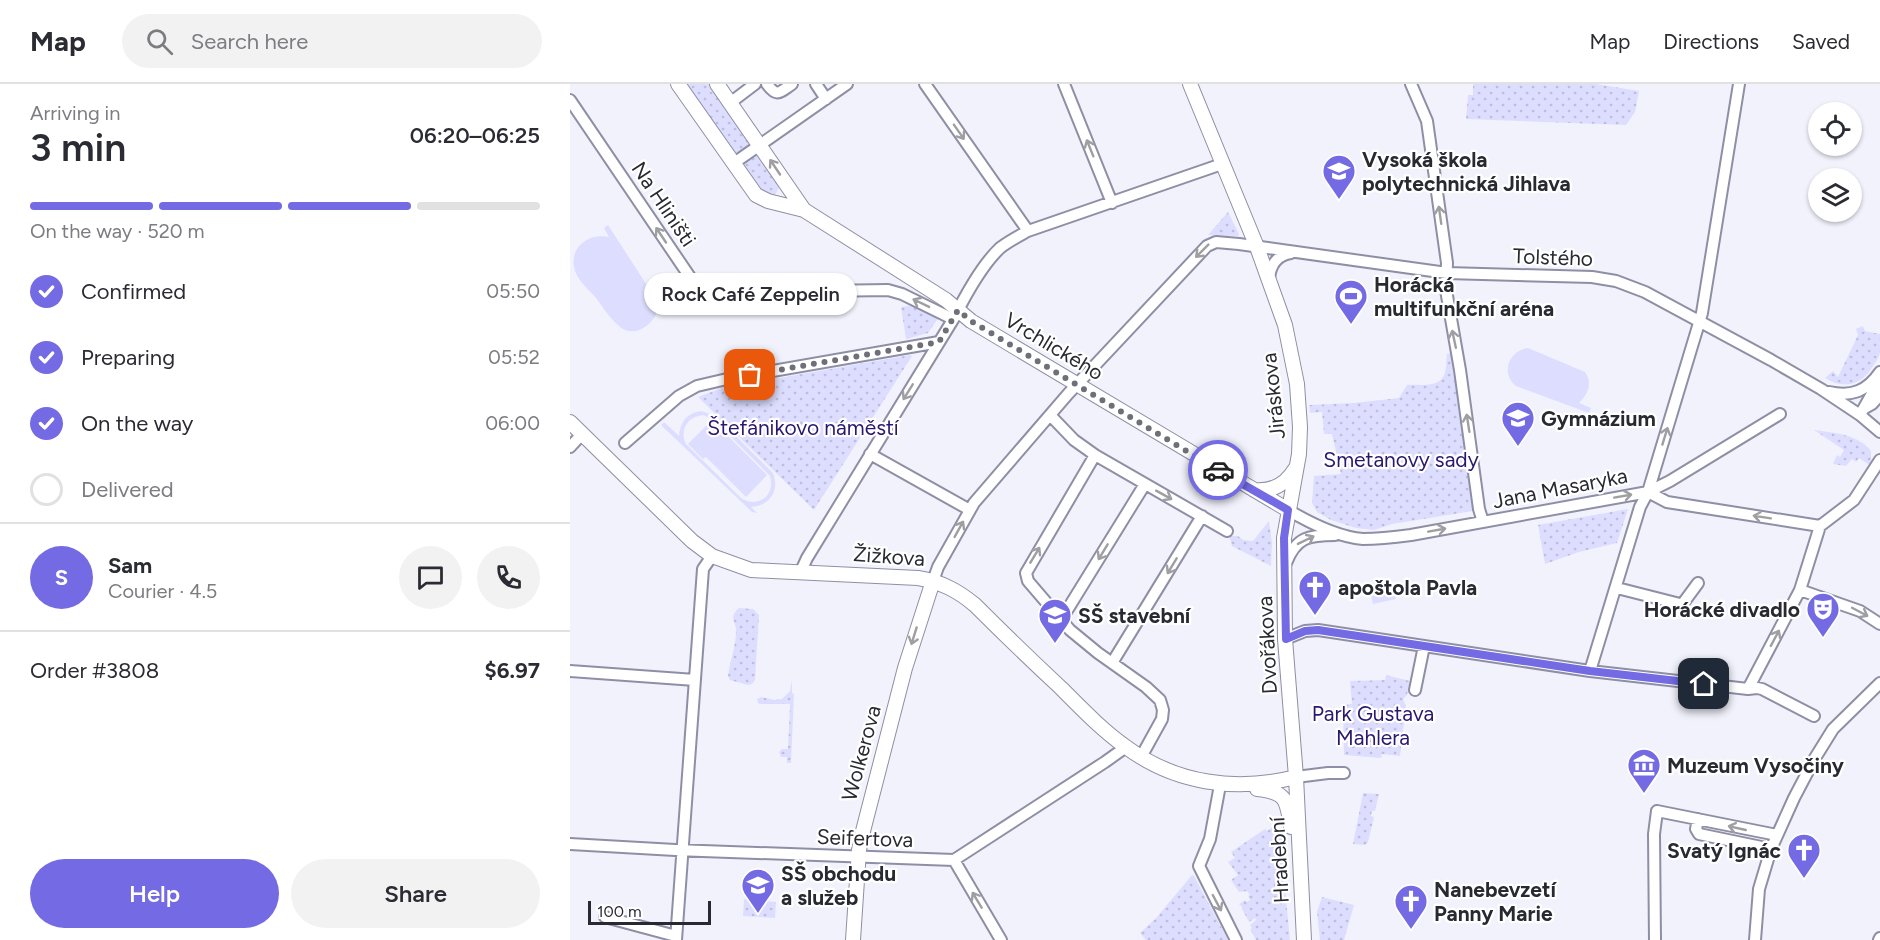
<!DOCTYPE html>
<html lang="en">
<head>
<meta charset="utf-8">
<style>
	:root { --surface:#fff; --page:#f2f2f3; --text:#2b2b33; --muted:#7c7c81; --line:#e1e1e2; --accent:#736ae4 }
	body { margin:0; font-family:Figtree,sans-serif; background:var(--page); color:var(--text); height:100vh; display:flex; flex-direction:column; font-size:22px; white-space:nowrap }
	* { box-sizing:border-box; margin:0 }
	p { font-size:20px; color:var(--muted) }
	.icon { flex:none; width:33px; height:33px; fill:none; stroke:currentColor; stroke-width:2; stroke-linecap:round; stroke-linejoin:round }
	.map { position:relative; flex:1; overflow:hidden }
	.drawer { display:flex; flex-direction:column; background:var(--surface); width:570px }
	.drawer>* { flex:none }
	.tools { position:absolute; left:1238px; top:18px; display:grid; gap:12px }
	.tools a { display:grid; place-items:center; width:54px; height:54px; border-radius:50%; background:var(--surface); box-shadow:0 2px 4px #0004; font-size:30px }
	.scale { position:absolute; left:18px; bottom:15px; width:123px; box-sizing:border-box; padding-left:6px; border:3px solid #292932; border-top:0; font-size:16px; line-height:21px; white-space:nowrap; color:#292932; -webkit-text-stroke:4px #fff; paint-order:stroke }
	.pin { position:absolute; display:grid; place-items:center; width:51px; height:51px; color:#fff; margin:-26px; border-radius:12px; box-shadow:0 3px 9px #0006 }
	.courier { position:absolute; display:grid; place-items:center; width:60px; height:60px; margin:-30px; border:4px solid #736ae4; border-radius:50%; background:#fff; color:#222; box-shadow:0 2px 8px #0007 }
	.bubble { position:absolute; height:42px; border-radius:21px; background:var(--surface); box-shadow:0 2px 4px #0004; font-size:20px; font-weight:600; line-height:42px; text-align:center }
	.headline em { font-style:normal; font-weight:600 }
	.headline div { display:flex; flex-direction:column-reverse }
	.headline { display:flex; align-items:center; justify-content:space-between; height:102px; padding:0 30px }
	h1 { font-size:39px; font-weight:600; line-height:45px }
	.bar { display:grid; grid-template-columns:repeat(4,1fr); gap:9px 6px; align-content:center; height:72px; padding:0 30px }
	.bar i { height:8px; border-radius:4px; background:var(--line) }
	.bar .active { background:var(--accent) }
	.bar p { grid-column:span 4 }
	.line { display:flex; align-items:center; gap:15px; padding:0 30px; border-top:2px solid var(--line) }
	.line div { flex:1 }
	.round { display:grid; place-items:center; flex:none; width:63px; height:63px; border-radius:32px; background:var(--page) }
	ol { padding:0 30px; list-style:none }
	li { display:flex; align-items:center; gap:18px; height:66px }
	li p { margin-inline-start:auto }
	li .icon { padding:6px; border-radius:50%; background:var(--accent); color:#fff; stroke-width:4 }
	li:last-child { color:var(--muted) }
	li i { width:33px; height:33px; border:3px solid var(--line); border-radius:50% }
	.action { display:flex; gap:12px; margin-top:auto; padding:12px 30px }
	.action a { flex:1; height:69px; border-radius:36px; background:var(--accent); color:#fff; font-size:24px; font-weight:600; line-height:69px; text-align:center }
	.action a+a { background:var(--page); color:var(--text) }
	header { display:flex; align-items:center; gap:36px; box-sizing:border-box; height:84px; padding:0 30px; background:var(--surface); border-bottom:2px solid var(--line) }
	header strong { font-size:28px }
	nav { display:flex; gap:33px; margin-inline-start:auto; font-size:21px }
	.search { width:420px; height:54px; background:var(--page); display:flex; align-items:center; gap:15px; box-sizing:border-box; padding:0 21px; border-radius:33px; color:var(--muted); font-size:22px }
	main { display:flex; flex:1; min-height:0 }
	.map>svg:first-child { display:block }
	.green { fill:url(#green-dots) }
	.pitch { fill:#dddeff; fill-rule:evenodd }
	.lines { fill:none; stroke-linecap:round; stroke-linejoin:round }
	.street-casing { stroke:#8e8fa4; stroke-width:14 }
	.secondary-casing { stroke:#8e8fa4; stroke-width:16 }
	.street { stroke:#fff; stroke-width:10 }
	.secondary { stroke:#fff; stroke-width:14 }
	.oneway { stroke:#9f9fa3 }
	.done { stroke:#6f6f79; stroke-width:6; stroke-dasharray:0 10.8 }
	.route { stroke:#736ae4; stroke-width:8 }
	.labels { text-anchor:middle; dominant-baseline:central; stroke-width:4.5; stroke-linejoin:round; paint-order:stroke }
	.poi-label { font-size:21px; font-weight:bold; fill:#292932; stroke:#fff; text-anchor:start }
	.street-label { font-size:21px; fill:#292932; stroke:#fff }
	.park-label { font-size:21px; fill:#291770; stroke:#fff }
</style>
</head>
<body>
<header>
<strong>Map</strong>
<div class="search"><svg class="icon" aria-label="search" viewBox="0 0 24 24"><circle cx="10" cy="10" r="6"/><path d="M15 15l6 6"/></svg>Search here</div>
<nav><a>Map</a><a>Directions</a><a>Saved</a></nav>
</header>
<main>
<section class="drawer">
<div class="headline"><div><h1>3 min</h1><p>Arriving in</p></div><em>06:20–06:25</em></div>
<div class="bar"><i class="active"></i><i class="active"></i><i class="active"></i><i></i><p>On the way · 520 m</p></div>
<ol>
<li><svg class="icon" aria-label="check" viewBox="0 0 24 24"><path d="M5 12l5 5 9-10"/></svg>Confirmed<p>05:50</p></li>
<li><svg class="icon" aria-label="check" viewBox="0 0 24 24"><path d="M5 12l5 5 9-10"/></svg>Preparing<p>05:52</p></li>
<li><svg class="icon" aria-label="check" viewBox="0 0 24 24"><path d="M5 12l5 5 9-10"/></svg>On the way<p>06:00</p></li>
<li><i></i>Delivered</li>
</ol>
<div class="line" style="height:108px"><b class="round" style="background:var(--accent);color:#fff">S</b><div><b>Sam</b><p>Courier · 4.5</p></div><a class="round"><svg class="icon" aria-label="chat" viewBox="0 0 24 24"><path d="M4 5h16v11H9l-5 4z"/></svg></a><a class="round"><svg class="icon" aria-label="phone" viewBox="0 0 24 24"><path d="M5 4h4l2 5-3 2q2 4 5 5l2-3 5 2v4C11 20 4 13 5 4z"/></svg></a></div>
<div class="line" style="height:78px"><div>Order #3808</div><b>$6.97</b></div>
<div class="action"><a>Help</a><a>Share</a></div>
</section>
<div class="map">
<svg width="1310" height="856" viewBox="0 0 1310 856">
	<defs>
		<pattern id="green-dots" width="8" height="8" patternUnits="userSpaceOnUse" patternTransform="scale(1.5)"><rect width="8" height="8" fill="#dddeff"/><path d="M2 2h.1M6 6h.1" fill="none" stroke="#bebedb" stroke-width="1.8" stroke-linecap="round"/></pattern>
	</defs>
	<rect width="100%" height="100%" fill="#f2f2fc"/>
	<!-- green -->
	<path class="green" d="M112 0H142L179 58C177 68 169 69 160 68Z
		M903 0H1026L1069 7 1065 28 1056 41 896 35 898 11H903Z
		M185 71H188L210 102 205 111 194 112 173 83 176 77Z
		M658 128 669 150 668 152 638 151Z
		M344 221 369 233 358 249 336 255 331 223Z
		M1293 242 1295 247 1310 250C1310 256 1310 263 1310 269 1309 273 1306 278 1303 282 1292 301 1274 306 1255 294L1263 287 1268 293 1288 251 1286 245Z
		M881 269 903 427 822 440 804 446 786 444 761 436 747 428 742 419 744 392 771 390 762 350H754L752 328 740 329 739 321 784 319 829 314 837 301C847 300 867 304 873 293 877 288 876 276 877 270Z
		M340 271 342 272 244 426 128 313 152 304Z
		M1244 346C1264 349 1288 350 1301 367V382L1289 374 1286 378 1282 375 1276 382 1263 380 1267 371 1270 373 1274 366Z
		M1058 425 1047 459 1009 468 975 480 968 441Z
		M699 437 702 459 701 482 662 462 659 452H668L673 456 683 457Z
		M169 524 183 525 189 531 185 596 182 600 178 601 160 596 158 592C160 577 166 562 166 547 166 536 158 534 169 524Z
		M816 591 840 597 837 611 833 615 836 622 830 672 812 670 811 674 774 671 773 621 782 620 780 597 815 596Z
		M222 596V609L224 610 221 679H217V673H211L209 668 212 665H218L220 620H191L188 619 187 615 191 613 205 616 212 615 220 607Z
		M793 709 809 710 805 727H802L801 732 804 733 798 758 795 761 783 760Z
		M705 741 708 746 713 745 712 774 720 856H686L680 845 682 844 680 841 686 836 685 834 679 838 672 825V823L669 820 675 816 677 818 680 816 678 812 680 811 677 807 669 808 661 796 668 791 658 778 665 774 661 768 695 745 697 747Z
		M622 791 624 792 658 856H576L570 849 586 834Z
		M752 813 784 821 774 856H750L747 828Z
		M174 815 206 818 205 834 173 832Z"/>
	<!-- pitch -->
	<path class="pitch" d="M38 141 93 226 88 229 87 228C82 242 64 254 50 243 40 235 33 223 26 214 18 205 6 195 4 183 0 162 20 149 39 153L34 144Z
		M958 264 1015 288C1023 299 1018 310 1009 319L1021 324 1019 329 946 302C930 290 939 266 958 264Z
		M131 327 146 332 203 389C210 406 200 422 181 423L187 429 182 428 91 341 94 338 109 352C110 338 117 329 131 327ZM133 331 143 335 118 360 133 375 136 373 176 413 197 391 157 351 158 350 200 392C206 411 188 425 171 414L116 360C109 346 118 332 133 331Z
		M822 498 826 515 803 520 799 503Z"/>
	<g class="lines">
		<defs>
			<path id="street" d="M197 0C207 14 210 8 222 0
				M246 0 256 15
				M355 0 458 147
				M494 0 542 119
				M841 0 857 37 877 179 876 206 890 286 909 425 913 438
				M0 16 124 199 141 211 167 218 251 207 318 206 332 210 383 235
				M160 19 185 0
				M164 79 277 0
				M699 195C700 182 707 171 721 169
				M1259 308C1282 313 1297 307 1310 288
				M1295 324 1302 320 1310 311
				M480 331 504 356 525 371 657 447
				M1290 331 1309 297
				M55 359 109 312 127 302 157 295 369 258
				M0 363 12 350
				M300 370 400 426
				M525 371 456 489 458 497 500 546 528 569 576 603 590 616 593 626 592 635 571 673
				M1078 408 1097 418 1250 442
				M718 426C740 439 767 453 793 455 809 455 826 453 841 451L1067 410 1078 408 1100 397 1210 330
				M716 479C726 453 739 451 765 451
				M230 489 237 474 384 234C395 212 412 181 430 164 439 157 449 152 458 147L652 80
				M363 497 368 483 404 419 498 310 637 162 646 158 669 160 877 189 1022 193 1046 197 1075 208 1201 276 1251 305 1290 331 1310 348
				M1047 504 1110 520 1114 518 1128 499
				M1230 506 1290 527 1310 540
				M491 536 575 400
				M715 555 735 547 748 546 1020 587 1178 605 1187 604 1192 605 1244 632
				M542 579 632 432
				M0 587 125 596
				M1020 587 1070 423 1078 408 1132 229 1169 0
				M1178 605 1230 506 1250 442 1284 416 1310 376
				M845 606 854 562
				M726 693 758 689H774
				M650 701 640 755 629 782 666 856
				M1128 735 1126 745 1129 750 1201 765
				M0 760 105 766 384 776 535 678 556 663
				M384 776 431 856
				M35 833 106 852
				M106 856 133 485 142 472
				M1085 856 1084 750 1087 727 1207 751
				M1185 856 1189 805 1201 765 1224 714 1245 674 1263 645 1310 599
				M1309 856 1310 854"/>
			<path id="secondary" d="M108 0 186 111 198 117 234 126 376 216 401 237 718 426
				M147 0 234 126
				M620 0 687 163 715 241 727 300 730 343 729 370 714 454 715 555 726 693 734 856
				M0 338 122 457 142 472 181 486 348 494C371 498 387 506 405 521 433 549 462 577 491 604 512 625 532 646 556 663 606 700 666 708 726 693
				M684 406C702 408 716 400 725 385
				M687 705C716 708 717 715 721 743
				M283 856 289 766 292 751 335 584 363 497"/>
		</defs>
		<!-- street casing -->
		<use href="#street" class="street-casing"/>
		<!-- secondary casing -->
		<use href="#secondary" class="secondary-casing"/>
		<!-- street -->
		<use href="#street" class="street"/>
		<!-- secondary -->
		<use href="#secondary" class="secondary"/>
	</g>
	<!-- one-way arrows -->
	<defs><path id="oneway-shaft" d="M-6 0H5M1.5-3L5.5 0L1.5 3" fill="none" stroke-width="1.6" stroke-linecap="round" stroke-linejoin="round" transform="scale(1.5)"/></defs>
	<g class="oneway">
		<use href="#oneway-shaft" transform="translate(389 48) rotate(55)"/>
		<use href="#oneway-shaft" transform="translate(520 64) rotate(-112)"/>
		<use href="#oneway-shaft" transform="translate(205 83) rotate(-124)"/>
		<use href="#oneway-shaft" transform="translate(870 131) rotate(-98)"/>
		<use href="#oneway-shaft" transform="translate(91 151) rotate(-124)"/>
		<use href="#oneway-shaft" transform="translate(632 167) rotate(135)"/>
		<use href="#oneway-shaft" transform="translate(351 219) rotate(-154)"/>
		<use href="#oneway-shaft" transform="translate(884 255) rotate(-102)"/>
		<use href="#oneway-shaft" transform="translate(338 308) rotate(122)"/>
		<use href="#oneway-shaft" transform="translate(898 339) rotate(-99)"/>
		<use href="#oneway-shaft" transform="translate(1095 352) rotate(-73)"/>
		<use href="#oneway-shaft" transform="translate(594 411) rotate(29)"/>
		<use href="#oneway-shaft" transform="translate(1053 412) rotate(-10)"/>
		<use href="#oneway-shaft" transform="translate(1192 433) rotate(-171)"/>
		<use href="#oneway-shaft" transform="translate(389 445) rotate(-61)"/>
		<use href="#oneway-shaft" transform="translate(867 446) rotate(-10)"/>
		<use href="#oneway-shaft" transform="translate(736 456) rotate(-26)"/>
		<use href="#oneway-shaft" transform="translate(533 468) rotate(121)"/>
		<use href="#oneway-shaft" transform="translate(465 471) rotate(-59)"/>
		<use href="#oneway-shaft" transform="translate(602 482) rotate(121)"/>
		<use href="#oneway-shaft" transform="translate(1290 528) rotate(28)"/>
		<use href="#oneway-shaft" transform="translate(344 552) rotate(107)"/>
		<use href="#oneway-shaft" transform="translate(1205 554) rotate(-62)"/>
		<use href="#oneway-shaft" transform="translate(1167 744) rotate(-167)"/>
		<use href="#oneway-shaft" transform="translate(407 816) rotate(-121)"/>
		<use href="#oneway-shaft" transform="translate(647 819) rotate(62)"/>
	</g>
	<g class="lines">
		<!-- done -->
		<path class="done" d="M180 291 369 258 388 226 401 237 648 386"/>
		<!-- route -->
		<path class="route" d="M648 386 718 426 714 454 716 555 735 547 748 546 1020 587 1134 600"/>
	</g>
	<!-- icons -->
	<defs>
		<symbol id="university-pin" viewBox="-11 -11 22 30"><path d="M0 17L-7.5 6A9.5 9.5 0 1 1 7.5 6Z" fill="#736ae4" stroke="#fff"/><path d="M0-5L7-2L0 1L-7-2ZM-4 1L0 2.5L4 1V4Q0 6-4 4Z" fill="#fff"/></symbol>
		<symbol id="stadium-pin" viewBox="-11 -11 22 30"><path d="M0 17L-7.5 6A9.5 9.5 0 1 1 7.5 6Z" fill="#736ae4" stroke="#fff"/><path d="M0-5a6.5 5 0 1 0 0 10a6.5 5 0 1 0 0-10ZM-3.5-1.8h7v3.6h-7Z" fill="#fff"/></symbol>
		<symbol id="church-pin" viewBox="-11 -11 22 30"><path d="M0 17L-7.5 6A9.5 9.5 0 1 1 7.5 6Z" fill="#736ae4" stroke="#fff"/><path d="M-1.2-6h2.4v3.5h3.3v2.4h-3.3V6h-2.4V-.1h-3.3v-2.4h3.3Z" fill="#fff"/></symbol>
		<symbol id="theatre-pin" viewBox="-11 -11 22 30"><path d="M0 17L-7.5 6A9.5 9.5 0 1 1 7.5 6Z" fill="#736ae4" stroke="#fff"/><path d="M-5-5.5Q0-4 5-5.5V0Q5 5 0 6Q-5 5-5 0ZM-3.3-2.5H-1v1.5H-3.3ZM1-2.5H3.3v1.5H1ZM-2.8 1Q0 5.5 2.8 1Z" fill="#fff"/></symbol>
		<symbol id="museum-pin" viewBox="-11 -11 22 30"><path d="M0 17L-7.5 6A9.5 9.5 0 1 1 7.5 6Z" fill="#736ae4" stroke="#fff"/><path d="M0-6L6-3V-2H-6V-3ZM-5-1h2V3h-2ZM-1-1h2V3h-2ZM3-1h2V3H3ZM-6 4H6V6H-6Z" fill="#fff"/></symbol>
	</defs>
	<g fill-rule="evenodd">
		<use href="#university-pin" x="750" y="68" width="38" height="52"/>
		<use href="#stadium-pin" x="762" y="193" width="38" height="52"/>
		<use href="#university-pin" x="929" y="315" width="38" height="52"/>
		<use href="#church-pin" x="726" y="484" width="38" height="52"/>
		<use href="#theatre-pin" x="1234" y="506" width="38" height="52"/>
		<use href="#university-pin" x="466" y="512" width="38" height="52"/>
		<use href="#museum-pin" x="1055" y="662" width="38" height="52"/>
		<use href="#church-pin" x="1215" y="747" width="38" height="52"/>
		<use href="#university-pin" x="169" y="782" width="38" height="52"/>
		<use href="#church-pin" x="822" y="798" width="38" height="52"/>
	</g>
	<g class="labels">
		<!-- poi labels -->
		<g class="poi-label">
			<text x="792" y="75">Vysoká škola<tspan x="792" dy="24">polytechnická Jihlava</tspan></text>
			<text x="804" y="200">Horácká<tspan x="804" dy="24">multifunkční aréna</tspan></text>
			<text x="971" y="334">Gymnázium</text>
			<text x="768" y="503">apoštola Pavla</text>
			<text x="1230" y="525" text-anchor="end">Horácké divadlo</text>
			<text x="508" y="531">SŠ stavební</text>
			<text x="1097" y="681">Muzeum Vysočiny</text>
			<text x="1211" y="766" text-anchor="end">Svatý Ignác</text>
			<text x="211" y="789">SŠ obchodu<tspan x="211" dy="24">a služeb</tspan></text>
			<text x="864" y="805">Nanebevzetí<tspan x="864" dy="24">Panny Marie</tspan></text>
		</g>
		<!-- street labels -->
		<g class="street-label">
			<text transform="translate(94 120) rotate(56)">Na Hliništi</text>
			<text transform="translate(983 173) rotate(2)">Tolstého</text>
			<text transform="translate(484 262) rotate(31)">Vrchlického</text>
			<text transform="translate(703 312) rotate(-96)">Jiráskova</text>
			<text transform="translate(990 404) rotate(-11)">Jana Masaryka</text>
			<text transform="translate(319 472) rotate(4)">Žižkova</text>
			<text transform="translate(697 561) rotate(-93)">Dvořákova</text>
			<text transform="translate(291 669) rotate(-75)">Wolkerova</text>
			<text transform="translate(295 754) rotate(2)">Seifertova</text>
			<text transform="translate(709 776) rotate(-93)">Hradební</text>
		</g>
		<!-- park labels -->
		<g class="park-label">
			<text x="233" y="343">Štefánikovo náměstí</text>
			<text x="831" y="375">Smetanovy sady</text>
			<text x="803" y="629">Park Gustava<tspan x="803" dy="24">Mahlera</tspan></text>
		</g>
	</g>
</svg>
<div class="tools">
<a><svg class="icon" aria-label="locate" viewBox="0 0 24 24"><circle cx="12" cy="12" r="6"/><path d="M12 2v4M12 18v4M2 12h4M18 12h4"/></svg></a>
<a><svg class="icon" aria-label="layers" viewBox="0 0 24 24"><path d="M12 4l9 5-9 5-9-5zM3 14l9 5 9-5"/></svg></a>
</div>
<div class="scale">100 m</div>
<div class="pin" style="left:180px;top:291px;background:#ea580c"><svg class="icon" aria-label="bag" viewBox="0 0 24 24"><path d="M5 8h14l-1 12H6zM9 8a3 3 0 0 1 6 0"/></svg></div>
<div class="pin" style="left:1134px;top:600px;background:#1f2937"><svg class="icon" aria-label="home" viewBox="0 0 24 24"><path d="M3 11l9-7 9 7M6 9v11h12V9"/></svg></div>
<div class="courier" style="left:648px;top:386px"><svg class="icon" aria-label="car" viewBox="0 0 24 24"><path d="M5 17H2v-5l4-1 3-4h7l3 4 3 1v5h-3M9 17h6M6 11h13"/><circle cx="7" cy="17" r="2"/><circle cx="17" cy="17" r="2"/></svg></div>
<div class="bubble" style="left:74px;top:189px;width:213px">Rock Café Zeppelin</div>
</div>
</main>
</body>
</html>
